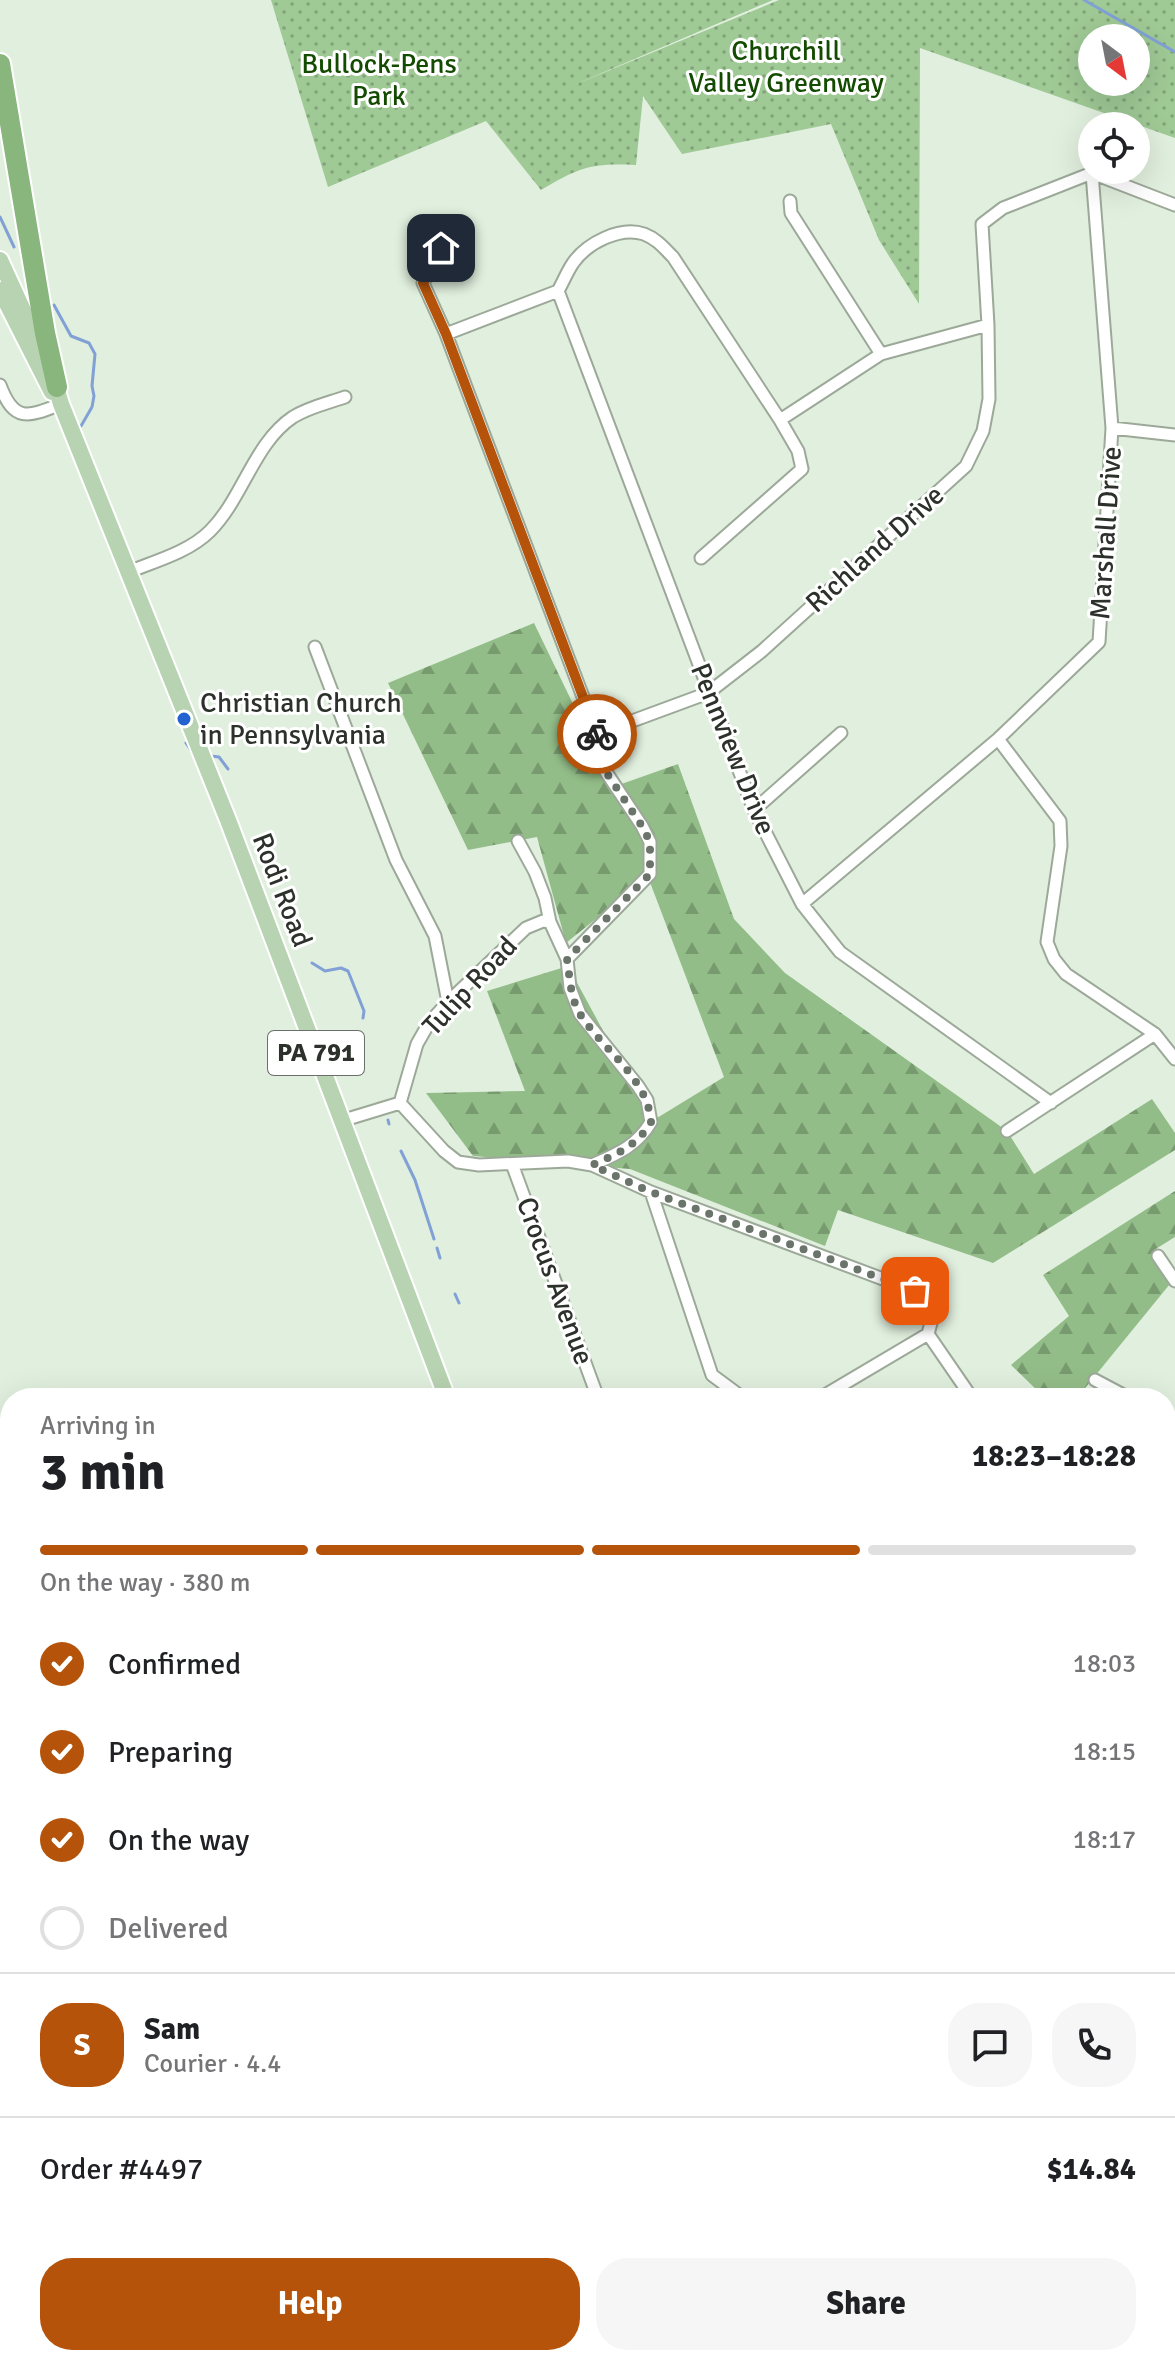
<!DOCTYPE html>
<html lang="en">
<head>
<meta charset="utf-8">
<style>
	:root { --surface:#fff; --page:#f6f6f6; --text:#202124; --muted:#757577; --line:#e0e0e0; --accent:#b45309 }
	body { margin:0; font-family:Signika,sans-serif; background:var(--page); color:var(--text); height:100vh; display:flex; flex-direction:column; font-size:30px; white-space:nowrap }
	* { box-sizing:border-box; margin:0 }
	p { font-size:26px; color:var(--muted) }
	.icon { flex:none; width:44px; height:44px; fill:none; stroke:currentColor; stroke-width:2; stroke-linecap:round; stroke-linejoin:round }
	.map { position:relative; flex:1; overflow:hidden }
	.panel { position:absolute; left:0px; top:1388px; width:1176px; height:978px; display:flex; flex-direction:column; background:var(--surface); border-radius:32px 32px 0 0; box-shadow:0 8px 32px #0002 }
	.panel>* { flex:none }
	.needle { width:52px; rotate:148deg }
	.tools { position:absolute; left:1078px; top:24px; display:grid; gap:16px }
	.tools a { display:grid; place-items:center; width:72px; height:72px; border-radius:50%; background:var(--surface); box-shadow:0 8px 32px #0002; font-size:40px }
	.pin { position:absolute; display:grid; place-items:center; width:68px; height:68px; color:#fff; margin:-34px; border-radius:16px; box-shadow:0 4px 12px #0006 }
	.courier { position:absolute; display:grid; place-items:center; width:80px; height:80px; margin:-40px; border:6px solid #b45309; border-radius:50%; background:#fff; color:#222; box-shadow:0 2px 10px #0007 }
	.headline em { font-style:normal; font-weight:800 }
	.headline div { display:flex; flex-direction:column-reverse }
	.headline { display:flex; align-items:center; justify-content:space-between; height:136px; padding:0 40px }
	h1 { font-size:52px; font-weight:800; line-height:60px }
	.bar { display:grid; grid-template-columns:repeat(4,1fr); gap:12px 8px; align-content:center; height:96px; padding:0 40px }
	.bar i { height:10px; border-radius:6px; background:var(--line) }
	.bar .active { background:var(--accent) }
	.bar p { grid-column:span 4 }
	.line { display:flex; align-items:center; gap:20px; padding:0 40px; border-top:2px solid var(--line) }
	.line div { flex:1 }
	.round { display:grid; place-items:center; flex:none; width:84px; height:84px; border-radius:32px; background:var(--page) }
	ol { padding:0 40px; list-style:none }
	li { display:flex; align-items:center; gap:24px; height:88px }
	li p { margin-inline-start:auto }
	li .icon { padding:8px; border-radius:50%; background:var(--accent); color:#fff; stroke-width:4 }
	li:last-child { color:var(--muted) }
	li i { width:44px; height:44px; border:4px solid var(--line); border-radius:50% }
	.primary-button { display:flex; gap:16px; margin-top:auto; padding:16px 40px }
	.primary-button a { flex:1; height:92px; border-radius:32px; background:var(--accent); color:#fff; font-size:32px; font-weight:800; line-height:92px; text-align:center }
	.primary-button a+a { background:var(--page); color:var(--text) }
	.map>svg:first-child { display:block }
	.forest { fill:url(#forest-firs) }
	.park { fill:url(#park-dots); fill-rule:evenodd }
	.pitch { fill:#9fc995 }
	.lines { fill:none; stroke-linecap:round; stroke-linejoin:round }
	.stream { stroke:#81a1d6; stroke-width:3 }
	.street-casing { stroke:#9ca999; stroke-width:15 }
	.secondary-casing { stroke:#9ca999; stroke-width:20 }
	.primary-casing { stroke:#fff; stroke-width:20 }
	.highway-casing { stroke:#fff; stroke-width:24 }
	.street { stroke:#fff; stroke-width:11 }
	.secondary { stroke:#dce9d8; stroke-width:16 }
	.primary { stroke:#b8d3b1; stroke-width:16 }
	.highway { stroke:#89b67d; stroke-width:20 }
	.done { stroke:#6b746a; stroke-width:8; stroke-dasharray:0 14.4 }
	.route { stroke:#b45309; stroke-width:10 }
	.poi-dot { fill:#2363d0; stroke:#fff; stroke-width:3 }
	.labels { text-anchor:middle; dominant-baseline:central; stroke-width:6; stroke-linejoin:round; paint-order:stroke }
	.shield { fill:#fff; stroke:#6b6f6b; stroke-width:2 }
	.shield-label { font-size:26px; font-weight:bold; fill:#2c312b }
	.park-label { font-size:28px; fill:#134b00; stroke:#fff }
	.street-label { font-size:28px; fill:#2c312b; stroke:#fff }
	.poi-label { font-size:28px; fill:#2c312b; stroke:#fff; text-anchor:start }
</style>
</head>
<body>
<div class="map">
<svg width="1175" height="2365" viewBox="0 0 1175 2365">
	<defs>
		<pattern id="forest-firs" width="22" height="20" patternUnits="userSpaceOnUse" patternTransform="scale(2)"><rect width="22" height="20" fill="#93bd88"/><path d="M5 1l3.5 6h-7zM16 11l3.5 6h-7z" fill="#789a6f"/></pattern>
		<pattern id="park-dots" width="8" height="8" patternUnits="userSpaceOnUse" patternTransform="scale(2)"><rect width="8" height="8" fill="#9fc995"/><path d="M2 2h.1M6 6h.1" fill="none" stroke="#82a47a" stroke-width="1.8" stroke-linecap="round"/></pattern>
	</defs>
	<rect width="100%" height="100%" fill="#e1efde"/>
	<!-- forest -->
	<path class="forest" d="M534 623 613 787 678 764 734 919 785 973 1007 1131 1034 1174 1152 1099 1175 1133V1150L993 1263 838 1210 825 1246 630 1169 473 1156 426 1093 525 1091 487 991 568 966 652 1121 724 1077 648 877 566 943 537 837 468 850 388 683Z
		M1175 1191V1237L1154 1250 1174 1279 1077 1398H1045L1011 1365 1069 1316 1043 1275Z"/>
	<!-- park -->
	<path class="park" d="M271 0H773L569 87 779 0H1175V138L920 48 919 304 879 240 831 124 682 154 643 96 636 165C591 163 580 167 541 190L486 121 328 187ZM1136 38V82H1092V38Z
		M1175 2060V2182L1166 2162V2066Z"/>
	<!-- pitch -->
	<path class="pitch" d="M1175 2287V2361L1168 2365H1057L1071 2356H1166V2293Z"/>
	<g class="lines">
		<!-- stream -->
		<path class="stream" d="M1084 0 1175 52
			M0 217 14 247
			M54 305 71 336 89 343 95 354 92 386 94 396 92 407 81 426
			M186 743 193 753
			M211 756 219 757 228 769
			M312 963 325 971 341 968 348 971 364 1011 363 1018
			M388 1120 389 1124
			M401 1151 415 1180 434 1239
			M437 1248 440 1258
			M455 1294 459 1303
			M672 2365V2356"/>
		<defs>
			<path id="street" d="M790 201 791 213 881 354
				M437 240 444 259C438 269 428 272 423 283L446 334 597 734 606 772 642 826 650 842V874L567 959
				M558 291 754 810 802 904 840 952 1051 1103
				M446 334 558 291C563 282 567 272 573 263 587 243 620 226 644 234 657 239 664 248 673 257L780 420 798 451 802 469 701 558
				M0 385C14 423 28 417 61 404
				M780 420 881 354 988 325
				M1112 428 1175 435
				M128 572C156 561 189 552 210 531 243 498 254 443 293 417 309 407 328 403 345 397
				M315 647 396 860 435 936 448 1002
				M597 734 708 693 762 651 966 466 983 431 989 399 988 325 982 224 1003 208 1092 173 1175 205
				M998 739 1060 821 1061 846 1047 942 1054 959 1066 974 1155 1034 1175 1059
				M754 810 841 733
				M518 841 535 872 545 898 550 922 567 959 570 988 580 1014 638 1086 647 1100 651 1122C637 1146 617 1154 592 1165
				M802 904 998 739 1099 642 1112 428 1092 173
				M400 1103 444 1151 458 1162 479 1165 568 1161 592 1165 651 1192 915 1291 930 1303 932 1319 928 1334 820 1398
				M341 1121 400 1103 417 1044 429 1023 448 1002 526 928 543 921 550 922
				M1007 1131 1155 1034
				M512 1164 598 1398
				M651 1192 712 1375 743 1398
				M1158 1256 1175 1281
				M928 1334 972 1398
				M1095 1380 1129 1398
				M1166 1418 1175 1423
				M0 1482 10 1497
				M1166 1557 1175 1561
				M0 1663 10 1657
				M1166 1742 1175 1757
				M1166 1849 1175 1842
				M0 1870 10 1864
				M1166 1991 1175 1986
				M10 2057 4 2068 10 2082
				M1166 2127 1175 2114
				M1166 2165 1175 2186
				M244 2356 248 2365
				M819 2356 826 2365
				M741 2365 742 2356
				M1168 2365 1175 2361"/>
			<path id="secondary" d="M0 2260 10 2267
				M64 2356 68 2365
				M1012 2356 1017 2365"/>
			<path id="primary" d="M0 260 44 356
				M0 290 52 392
				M53 377 61 404 228 820 447 1398
				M596 2356 602 2365"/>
			<path id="highway" d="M0 64 45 333 57 387"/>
		</defs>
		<!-- street casing -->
		<use href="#street" class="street-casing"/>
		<!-- secondary casing -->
		<use href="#secondary" class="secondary-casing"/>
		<!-- primary casing -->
		<use href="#primary" class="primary-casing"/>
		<!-- highway casing -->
		<use href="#highway" class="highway-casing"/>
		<!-- street -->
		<use href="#street" class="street"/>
		<!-- secondary -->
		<use href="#secondary" class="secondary"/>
		<!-- primary -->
		<use href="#primary" class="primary"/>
		<!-- highway -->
		<use href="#highway" class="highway"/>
	</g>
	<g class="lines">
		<!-- done -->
		<path class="done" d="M597 734 606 772 642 826 650 842V874L567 959C570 978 570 997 580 1014 602 1049 648 1078 651 1122 637 1146 617 1154 592 1165L651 1192 915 1291"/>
		<!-- route -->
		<path class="route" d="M441 248 444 259C438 269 428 273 423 283L446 334 597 734"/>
	</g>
	<!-- markers -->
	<circle class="poi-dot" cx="184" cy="719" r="8"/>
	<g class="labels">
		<!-- shield labels -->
		<rect class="shield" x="268" y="1031" width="96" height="44" rx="6"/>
		<g class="shield-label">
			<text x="316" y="1053">PA 791</text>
		</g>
		<!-- park labels -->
		<g class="park-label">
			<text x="786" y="51">Churchill<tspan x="786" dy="32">Valley Greenway</tspan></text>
			<text x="379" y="64">Bullock-Pens<tspan x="379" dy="32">Park</tspan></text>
		</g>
		<!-- street labels -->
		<g class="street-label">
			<text transform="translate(1106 533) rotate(-86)">Marshall Drive</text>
			<text transform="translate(875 549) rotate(-42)">Richland Drive</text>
			<text transform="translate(733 749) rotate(68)">Pennview Drive</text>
			<text transform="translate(282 890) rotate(69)">Rodi Road</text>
			<text transform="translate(470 986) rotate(-47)">Tulip Road</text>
			<text transform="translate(555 1281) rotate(70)">Crocus Avenue</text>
		</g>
		<!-- poi labels -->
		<g class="poi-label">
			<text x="200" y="703">Christian Church<tspan x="200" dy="32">in Pennsylvania</tspan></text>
		</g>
	</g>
</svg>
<div class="tools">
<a><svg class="needle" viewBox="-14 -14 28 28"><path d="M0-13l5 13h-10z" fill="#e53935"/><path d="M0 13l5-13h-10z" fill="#757577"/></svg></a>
<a><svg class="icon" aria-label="locate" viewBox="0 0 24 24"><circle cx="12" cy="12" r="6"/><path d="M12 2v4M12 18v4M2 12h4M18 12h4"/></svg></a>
</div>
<div class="pin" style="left:915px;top:1291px;background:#ea580c"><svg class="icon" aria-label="bag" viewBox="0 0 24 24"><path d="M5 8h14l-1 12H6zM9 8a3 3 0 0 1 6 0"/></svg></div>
<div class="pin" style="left:441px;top:248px;background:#1f2937"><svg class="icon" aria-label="home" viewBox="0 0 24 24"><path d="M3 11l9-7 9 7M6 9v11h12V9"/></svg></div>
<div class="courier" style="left:597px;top:734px"><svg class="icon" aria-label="bike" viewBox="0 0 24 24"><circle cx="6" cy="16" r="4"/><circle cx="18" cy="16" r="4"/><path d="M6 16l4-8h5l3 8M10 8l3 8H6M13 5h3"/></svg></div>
<section class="panel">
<div class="headline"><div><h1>3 min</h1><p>Arriving in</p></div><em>18:23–18:28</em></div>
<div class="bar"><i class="active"></i><i class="active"></i><i class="active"></i><i></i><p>On the way · 380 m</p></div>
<ol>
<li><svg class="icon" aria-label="check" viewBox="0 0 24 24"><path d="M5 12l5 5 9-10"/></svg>Confirmed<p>18:03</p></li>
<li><svg class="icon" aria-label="check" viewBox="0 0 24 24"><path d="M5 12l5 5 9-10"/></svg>Preparing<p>18:15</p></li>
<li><svg class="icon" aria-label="check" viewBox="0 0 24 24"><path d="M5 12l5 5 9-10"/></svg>On the way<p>18:17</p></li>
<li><i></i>Delivered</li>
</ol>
<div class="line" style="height:144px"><b class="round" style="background:var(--accent);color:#fff">S</b><div><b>Sam</b><p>Courier · 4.4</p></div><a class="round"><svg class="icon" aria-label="chat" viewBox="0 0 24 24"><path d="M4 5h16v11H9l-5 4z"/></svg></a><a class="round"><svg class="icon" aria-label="phone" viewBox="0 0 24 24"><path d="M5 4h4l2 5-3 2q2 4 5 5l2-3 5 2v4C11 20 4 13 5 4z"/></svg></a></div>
<div class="line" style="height:104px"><div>Order #4497</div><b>$14.84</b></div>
<div class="primary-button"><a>Help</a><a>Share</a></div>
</section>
</div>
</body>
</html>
